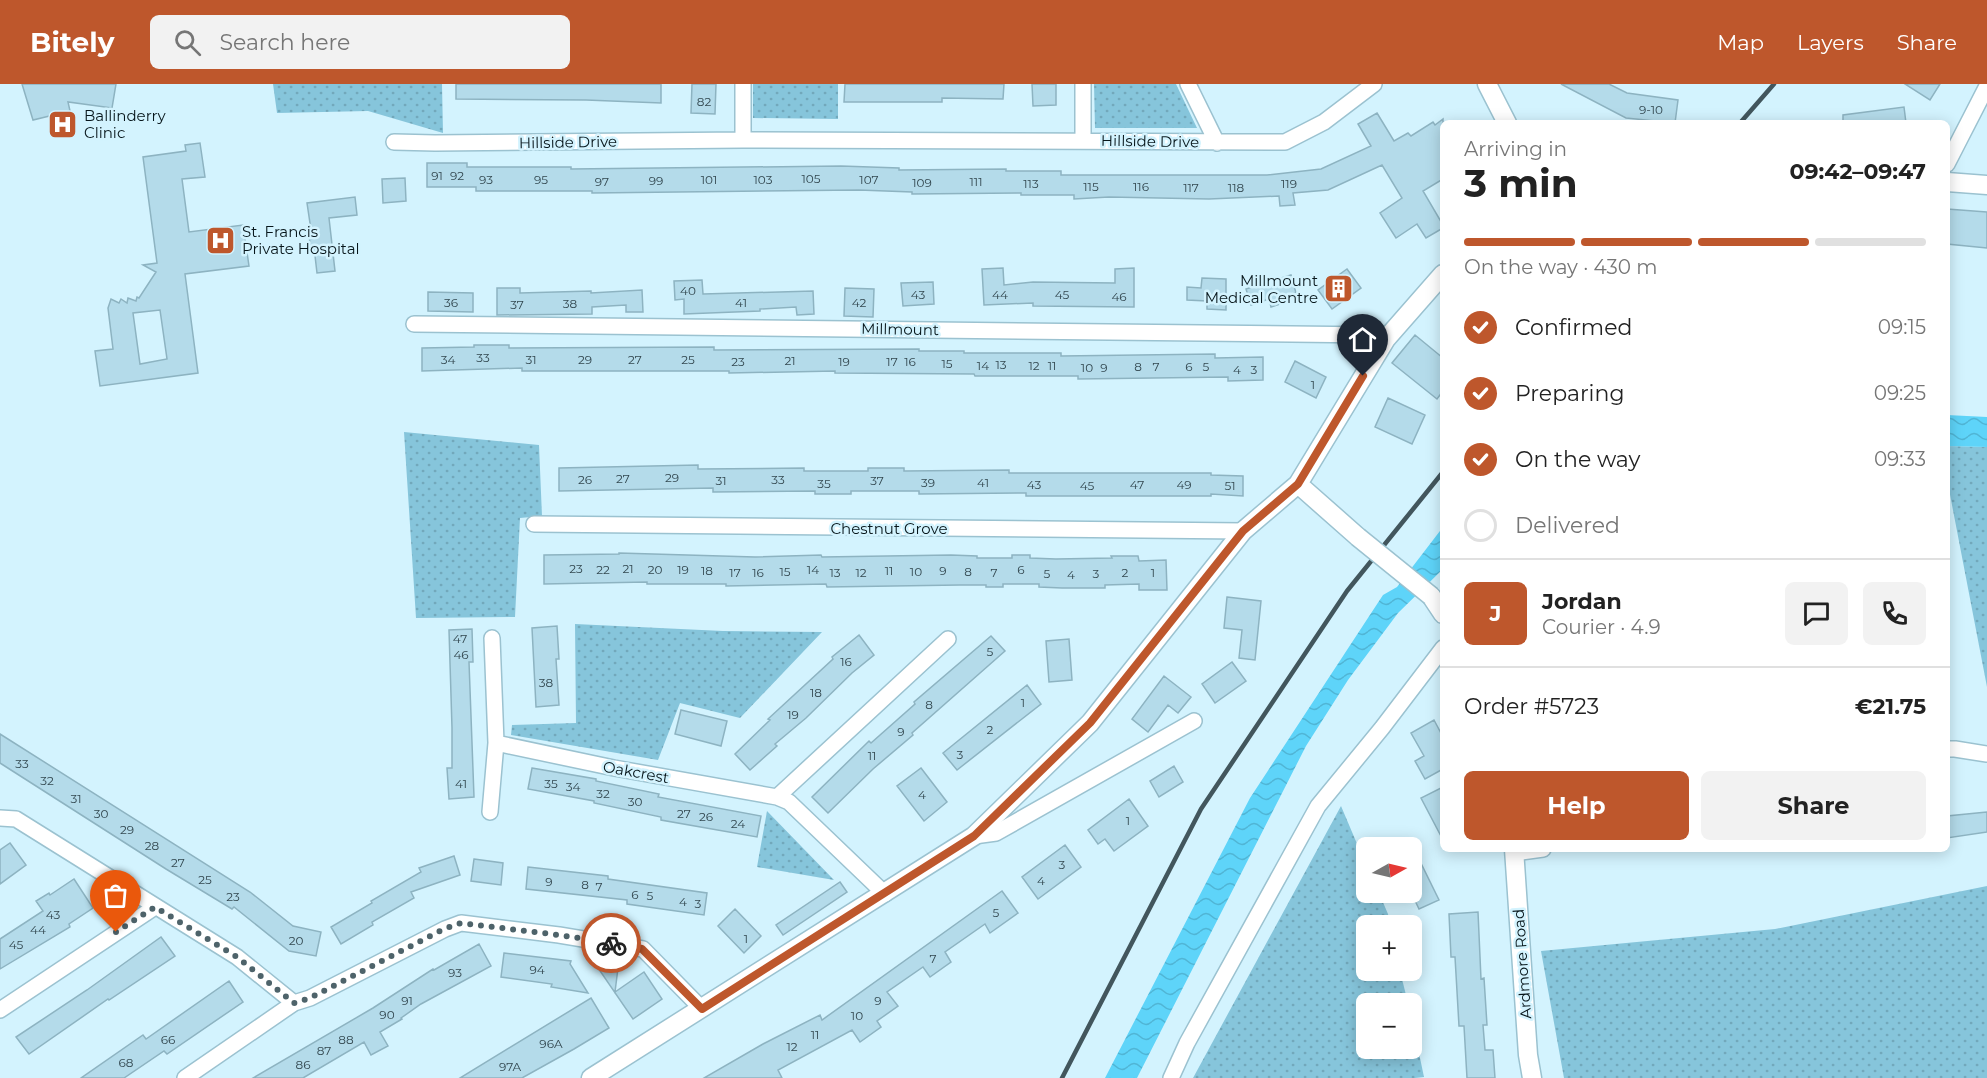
<!DOCTYPE html>
<html lang="en">
<head>
<meta charset="utf-8">
<style>
	:root { --surface:#fff; --page:#f2f2f2; --text:#222; --muted:#767676; --line:#e0e0e0; --accent:#be572c }
	body { margin:0; font-family:Montserrat,sans-serif; background:var(--page); color:var(--text); height:100vh; display:flex; flex-direction:column; font-size:22px; white-space:nowrap }
	* { box-sizing:border-box; margin:0 }
	p { font-size:20px; color:var(--muted) }
	.icon { flex:none; width:33px; height:33px; fill:none; stroke:currentColor; stroke-width:2; stroke-linecap:round; stroke-linejoin:round }
	.map { position:relative; flex:1; overflow:hidden }
	.details { position:absolute; left:1440px; top:36px; width:510px; height:732px; display:flex; flex-direction:column; background:var(--surface); border-radius:9px; box-shadow:0 3px 15px #0003 }
	.details>* { flex:none }
	.needle { width:39px; rotate:82deg }
	.fabs { position:absolute; left:1356px; top:753px; display:grid; gap:12px }
	.fabs a { display:grid; place-items:center; width:66px; height:66px; border-radius:9px; background:var(--surface); box-shadow:0 3px 15px #0003; font-size:30px }
	.pin { position:absolute; display:grid; place-items:center; width:51px; height:51px; color:#fff; margin:-62px -26px; border-radius:50% 50% 50% 0; rotate:-45deg; box-shadow:0 0 6px #0007 }
	.pin .icon { rotate:45deg }
	.courier { position:absolute; display:grid; place-items:center; width:60px; height:60px; margin:-30px; border:4px solid #be572c; border-radius:50%; background:#fff; color:#222; box-shadow:0 2px 8px #0007 }
	.overview em { font-style:normal; font-weight:700 }
	.overview div { display:flex; flex-direction:column-reverse }
	.overview { display:flex; align-items:center; justify-content:space-between; height:102px; padding:0 24px }
	h1 { font-size:39px; font-weight:700; line-height:45px }
	.bar { display:grid; grid-template-columns:repeat(4,1fr); gap:9px 6px; align-content:center; height:72px; padding:0 24px }
	.bar i { height:8px; border-radius:4px; background:var(--line) }
	.bar .selected { background:var(--accent) }
	.bar p { grid-column:span 4 }
	.line { display:flex; align-items:center; gap:15px; padding:0 24px; border-top:2px solid var(--line) }
	.line div { flex:1 }
	.round { display:grid; place-items:center; flex:none; width:63px; height:63px; border-radius:9px; background:var(--page) }
	ol { padding:0 24px; list-style:none }
	li { display:flex; align-items:center; gap:18px; height:66px }
	li p { margin-inline-start:auto }
	li .icon { padding:6px; border-radius:50%; background:var(--accent); color:#fff; stroke-width:4 }
	li:last-child { color:var(--muted) }
	li i { width:33px; height:33px; border:3px solid var(--line); border-radius:50% }
	.primary-button { display:flex; gap:12px; margin-top:auto; padding:12px 24px }
	.primary-button a { flex:1; height:69px; border-radius:9px; background:var(--accent); color:#fff; font-size:24px; font-weight:700; line-height:69px; text-align:center }
	.primary-button a+a { background:var(--page); color:var(--text) }
	header { display:flex; align-items:center; gap:36px; box-sizing:border-box; height:84px; padding:0 30px; background:var(--accent); color:#fff }
	header strong { font-size:28px }
	nav { display:flex; gap:33px; margin-inline-start:auto; font-size:21px }
	.search { width:420px; height:54px; background:var(--page); display:flex; align-items:center; gap:15px; box-sizing:border-box; padding:0 21px; border-radius:9px; color:var(--muted); font-size:22px }
	.map>svg:first-child { display:block }
	.grass { fill:url(#grass-dots) }
	.water { fill:url(#water-waves) }
	.building { fill:#b4dbea; stroke:#8db3c1; stroke-width:1.5; fill-rule:evenodd }
	.lines { fill:none; stroke-linecap:round; stroke-linejoin:round }
	.minor-casing { stroke:#9bc2d0; stroke-width:18 }
	.tertiary-casing { stroke:#9bc2d0; stroke-width:21 }
	.minor { stroke:#fff; stroke-width:15 }
	.tertiary { stroke:#fff; stroke-width:18 }
	.rail { stroke:#42565d; stroke-width:4.5 }
	.tertiary-bridge-casing { stroke:#9bc2d0; stroke-width:21; stroke-linecap:butt }
	.tertiary-bridge { stroke:#fff; stroke-width:18 }
	.done { stroke:#4e636a; stroke-width:6; stroke-dasharray:0 10.8 }
	.route { stroke:#be572c; stroke-width:8 }
	.labels { text-anchor:middle; dominant-baseline:central; stroke-width:5; stroke-linejoin:round; paint-order:stroke }
	.number-label { font-size:12px; fill:#32474f }
	.poi-label { font-size:15px; fill:#07161b; stroke:#d3f3fe; text-anchor:start }
	.street-label { font-size:15px; fill:#07161b; stroke:#d3f3fe }
</style>
</head>
<body>
<header>
<strong>Bitely</strong>
<div class="search"><svg class="icon" aria-label="search" viewBox="0 0 24 24"><circle cx="10" cy="10" r="6"/><path d="M15 15l6 6"/></svg>Search here</div>
<nav><a>Map</a><a>Layers</a><a>Share</a></nav>
</header>
<div class="map">
<svg width="1987" height="994" viewBox="0 0 1987 994">
	<defs>
		<pattern id="grass-dots" width="8" height="8" patternUnits="userSpaceOnUse" patternTransform="scale(1.5)"><rect width="8" height="8" fill="#86c5db"/><path d="M2 2h.1M6 6h.1" fill="none" stroke="#72a8bb" stroke-width="1.8" stroke-linecap="round"/></pattern>
		<pattern id="water-waves" width="16" height="10" patternUnits="userSpaceOnUse" patternTransform="scale(1.5)"><rect width="16" height="10" fill="#5ed4f9"/><path d="M0 5q4-4 8 0t8 0" fill="none" stroke="#50b5d5"/></pattern>
	</defs>
	<rect width="100%" height="100%" fill="#d3f3fe"/>
	<!-- grass -->
	<path class="grass" d="M273 0H442L443 49 368 27 277 29Z
		M753 0H838V35L753 34Z
		M1094 0H1176L1197 44H1095Z
		M404 348 539 361 542 432 520 434 515 533 416 534Z
		M1947 362 1987 363V603L1947 395Z
		M575 540 723 547 822 548 740 634 680 619 658 676 511 651 512 641 576 639Z
		M1341 722 1366 781V808L1379 809 1388 830 1390 841 1366 842V886L1400 887 1408 919 1366 920V964H1412V936L1424 993 1415 994H1193Z
		M767 727 834 796 757 783Z
		M1987 802V994H1564L1541 867 1775 845Z"/>
	<!-- water -->
	<path class="water" d="M1947 331 1987 333V363L1947 362Z
		M1443 443V485L1398 529 1348 596 1306 662 1137 994H1105L1250 714 1383 511 1397 503Z"/>
	<!-- building -->
	<path class="building" d="M22 0H116L112 24 68 18 70 27 33 36Z
		M456 0H661V19L586 16 456 15Z
		M692 0H716L715 30 691 29Z
		M845 0H1004L1003 15 942 14V18H844Z
		M1032 0H1056V21L1033 22Z
		M1561 0H1609L1627 9 1678 16 1675 39 1626 34Z
		M1905 0H1940L1930 16Z
		M1904 23 1906 39H1843V31Z
		M1377 29 1394 57 1408 49 1411 52 1433 38 1435 41 1443 35V95L1423 107 1443 141V144L1426 154 1417 140 1396 154 1380 129 1402 114 1382 81 1328 106 1293 109 1295 121 1280 122 1279 112 1209 115 1109 113 1074 115V111H1021V109L912 110V108L859 106 592 109V107H476V103H427V79H467V83H571V85L841 82 899 84V86L1006 85V87H1061V91H1267L1321 85 1371 62 1358 40Z
		M200 59 205 93 182 95 189 148 243 141 249 182 185 190 198 289 100 302 95 267 113 265 108 224 111 215 119 219 121 215 127 219 128 214 136 217 137 213 139 214 156 188 143 181 157 179 143 73 186 67 185 61ZM160 226 167 275 140 280 133 229Z
		M405 94 406 117 383 119 382 95Z
		M355 113 357 131 329 134 335 187 317 189 314 163 310 164 309 146H311L307 119Z
		M1947 125 1987 128V164L1947 160Z
		M1003 184 1004 201 1033 198 1115 199V185L1134 184V223L1033 222V219L984 221 982 185Z
		M1347 185 1361 204 1332 225 1318 206Z
		M1291 191 1296 209 1284 212 1286 218 1271 223 1269 215 1251 221 1246 205Z
		M1202 194 1226 195V226L1207 225V217L1187 216V203L1201 204Z
		M702 196 703 210 813 207 814 230 797 231 796 223 760 225V227L684 230V215L675 216 674 197Z
		M933 198 934 220 903 222 901 199Z
		M497 204H520V209L591 207V209L642 206 643 228H626V221L592 223V230L497 231Z
		M845 204 874 205 873 233 844 232Z
		M428 208 473 209V228L428 227Z
		M1415 251 1443 274V307L1437 315 1392 279Z
		M474 261H509V264L714 263V266L919 265V267H964V269H1061V272L1215 270V274L1263 273V296L1228 297V293L1078 295V292H975L974 290 835 289V287L729 289V287H522V284L422 287V264L474 263Z
		M1295 277 1326 293 1316 314 1285 298Z
		M1388 314 1425 331 1412 360 1375 343Z
		M698 381V385L804 384V387H868V384H904V387L1009 386V389H1211V391L1243 392V412L1211 410V412H1026V409L919 410V407H851V410H815V407L713 408V404L559 407V384Z
		M619 469 755 473 821 471 822 473 951 471 977 472V474H1012V471H1030V474L1056 475 1112 474 1111 472H1138L1139 477 1166 476 1167 506H1139V500L1105 501V504H1062L1039 503V500H1003V503H986V501H960L827 503 826 500 726 502V500H647V498L544 500V471L619 470Z
		M1227 513 1261 517 1255 576 1239 574 1242 546 1224 544Z
		M557 542 559 575H556L559 621 536 623 532 544Z
		M472 545 473 578H469L474 713 449 715 447 684H452V644L449 546Z
		M859 551 874 571 852 589 806 634 775 660 777 662 750 686 735 670 770 636 768 635 833 575 832 573Z
		M991 552 1005 567 912 649 913 651 873 685 828 729 812 713 869 657 871 659 915 620 914 618Z
		M1069 555 1072 596 1049 598 1046 557Z
		M1232 578 1246 597 1215 619 1202 600Z
		M1164 592 1191 613 1178 629 1168 621 1148 648 1132 635Z
		M1027 601 1041 620 957 686 943 669Z
		M681 626 727 637 721 662 675 650Z
		M1434 636 1443 653V685L1425 695 1415 677 1424 672 1411 649Z
		M0 650 250 808 293 842 321 848 316 872 289 867 234 823 232 825 166 785 0 679Z
		M1174 682 1183 698 1159 713 1150 697Z
		M532 684 596 695V697L659 710 658 713 761 732 757 753 661 736V733L594 719V717L528 705Z
		M921 684 947 718 924 737 897 702Z
		M1443 703V756L1421 714Z
		M1129 715 1148 742 1114 767 1105 755 1098 760 1088 746Z
		M1987 728V748L1947 754V732Z
		M10 759 26 781 0 800V766Z
		M1065 761 1081 783 1038 815 1022 793Z
		M1412 761 1439 816 1419 825 1412 810Z
		M454 772 460 791 411 808 414 814 372 838 373 841 341 860 331 843 372 819 371 817 421 788 419 784Z
		M474 775 503 779 501 801 471 797Z
		M528 783 608 792V795L707 809 704 831 627 820V816L526 805Z
		M74 795 93 824 69 840 70 843 0 885V855L43 827 36 817 49 809 50 811Z
		M840 798 847 808 783 851 776 841Z
		M1002 807 1018 829 990 849 985 840 945 868 951 878 930 893 923 883 887 908 898 922 877 937 881 943 860 958 852 946 778 986 782 994H704L763 960 820 931 822 936Z
		M735 825 761 852 744 869 718 842Z
		M1478 828 1481 895 1484 894 1487 941H1483L1485 966H1493L1495 994H1467L1464 942H1459L1455 873H1451L1449 830Z
		M161 853 175 872 109 916 108 915 29 970 16 953 87 906Z
		M479 860 491 882 421 920 401 934 402 935 380 948 388 962 371 971 364 958 303 994H253L373 924 433 885 434 886Z
		M504 869 571 877 570 880 588 909 551 903 552 900 501 893Z
		M596 881 618 884 615 908 644 888 662 915 633 935Z
		M229 897 243 918 167 970 164 967 124 994H81L143 951 146 955Z
		M591 914 609 944 574 965 522 994H460Z"/>
	<g class="lines">
		<defs>
			<path id="minor" d="M743 0V56
				M1083 0V56
				M1188 0 1217 59
				M394 58 435 59 743 56 1285 58 1324 38 1374 0
				M1947 80 1987 2
				M414 240 1375 251 1386 255
				M534 440 1243 447
				M496 659 614 684 777 713 789 718 885 810
				M1947 665H1955L1987 670
				M777 713 948 555
				M490 728 496 659 492 554
				M0 734 16 735 237 873 294 919 310 914 445 845 461 839 559 851 643 865 702 925
				M974 752 996 749 1194 637
				M1514 769 1543 765
				M0 926 155 823
				M185 994 294 919
				M1171 994 1187 959 1318 722 1382 644 1443 564"/>
			<path id="tertiary" d="M1487 0 1507 39
				M1947 98 1987 101
				M1298 400 1358 453
				M1431 512 1443 530
				M1514 765 1528 971 1532 994
				M591 994 974 752 1090 639 1243 447 1298 400 1386 255 1443 190"/>
		</defs>
		<!-- minor casing -->
		<use href="#minor" class="minor-casing"/>
		<!-- tertiary casing -->
		<use href="#tertiary" class="tertiary-casing"/>
		<!-- minor -->
		<use href="#minor" class="minor"/>
		<!-- tertiary -->
		<use href="#tertiary" class="tertiary"/>
		<!-- rail -->
		<path class="rail" d="M1740 39 1774 0
			M1062 994 1201 725 1347 507 1443 388"/>
		<defs>
			<path id="tertiary-bridge" d="M1358 453 1431 512"/>
		</defs>
		<!-- tertiary-bridge casing -->
		<use href="#tertiary-bridge" class="tertiary-bridge-casing"/>
		<!-- tertiary-bridge -->
		<use href="#tertiary-bridge" class="tertiary-bridge"/>
	</g>
	<g class="lines">
		<!-- done -->
		<path class="done" d="M116 848 155 823 237 873 294 919 310 914 444 845 461 839 559 851 611 859"/>
		<!-- route -->
		<path class="route" d="M611 859 642 865 702 925 974 752 1090 639 1243 447 1298 400 1363 292"/>
	</g>
	<!-- icons -->
	<defs>
		<symbol id="hospital-square" viewBox="-11 -11 22 22"><rect x="-9" y="-9" width="18" height="18" rx="4" fill="#be572c" stroke="#d3f3fe"/><path d="M-5-5h3v3.5h4V-5h3V5h-3V1.5h-4V5h-3Z" fill="#fff"/></symbol>
		<symbol id="building-square" viewBox="-11 -11 22 22"><rect x="-9" y="-9" width="18" height="18" rx="4" fill="#be572c" stroke="#d3f3fe"/><path d="M-4-6H4V6H1V3H-1V6H-4ZM-2.5-4.3h1.7v1.8h-1.7ZM.8-4.3h1.7v1.8H.8ZM-2.5-1h1.7V.8h-1.7ZM.8-1h1.7V.8H.8Z" fill="#fff"/></symbol>
	</defs>
	<g fill-rule="evenodd">
		<use href="#hospital-square" x="46" y="24" width="33" height="33"/>
		<use href="#hospital-square" x="204" y="140" width="33" height="33"/>
		<use href="#building-square" x="1322" y="188" width="33" height="33"/>
	</g>
	<g class="labels">
		<!-- number labels -->
		<g class="number-label">
			<text x="704" y="17">82</text>
			<text x="1651" y="25">9-10</text>
			<text x="437" y="91">91</text>
			<text x="457" y="91">92</text>
			<text x="811" y="94">105</text>
			<text x="486" y="95">93</text>
			<text x="541" y="95">95</text>
			<text x="709" y="95">101</text>
			<text x="763" y="95">103</text>
			<text x="869" y="95">107</text>
			<text x="656" y="96">99</text>
			<text x="602" y="97">97</text>
			<text x="976" y="97">111</text>
			<text x="922" y="98">109</text>
			<text x="1031" y="99">113</text>
			<text x="1289" y="99">119</text>
			<text x="1091" y="102">115</text>
			<text x="1141" y="102">116</text>
			<text x="1191" y="103">117</text>
			<text x="1236" y="103">118</text>
			<text x="688" y="206">40</text>
			<text x="918" y="210">43</text>
			<text x="1000" y="210">44</text>
			<text x="1062" y="210">45</text>
			<text x="1119" y="212">46</text>
			<text x="451" y="218">36</text>
			<text x="741" y="218">41</text>
			<text x="859" y="218">42</text>
			<text x="570" y="219">38</text>
			<text x="517" y="220">37</text>
			<text x="483" y="273">33</text>
			<text x="448" y="275">34</text>
			<text x="531" y="275">31</text>
			<text x="585" y="275">29</text>
			<text x="635" y="275">27</text>
			<text x="688" y="275">25</text>
			<text x="790" y="276">21</text>
			<text x="738" y="277">23</text>
			<text x="844" y="277">19</text>
			<text x="892" y="277">17</text>
			<text x="910" y="277">16</text>
			<text x="947" y="279">15</text>
			<text x="1001" y="280">13</text>
			<text x="983" y="281">14</text>
			<text x="1034" y="281">12</text>
			<text x="1052" y="281">11</text>
			<text x="1138" y="282">8</text>
			<text x="1156" y="282">7</text>
			<text x="1189" y="282">6</text>
			<text x="1206" y="282">5</text>
			<text x="1087" y="283">10</text>
			<text x="1104" y="283">9</text>
			<text x="1237" y="285">4</text>
			<text x="1254" y="285">3</text>
			<text x="1313" y="300">1</text>
			<text x="672" y="393">29</text>
			<text x="623" y="394">27</text>
			<text x="585" y="395">26</text>
			<text x="778" y="395">33</text>
			<text x="721" y="396">31</text>
			<text x="877" y="396">37</text>
			<text x="928" y="398">39</text>
			<text x="983" y="398">41</text>
			<text x="824" y="399">35</text>
			<text x="1034" y="400">43</text>
			<text x="1137" y="400">47</text>
			<text x="1184" y="400">49</text>
			<text x="1087" y="401">45</text>
			<text x="1230" y="401">51</text>
			<text x="576" y="484">23</text>
			<text x="628" y="484">21</text>
			<text x="603" y="485">22</text>
			<text x="655" y="485">20</text>
			<text x="683" y="485">19</text>
			<text x="813" y="485">14</text>
			<text x="1021" y="485">6</text>
			<text x="707" y="486">18</text>
			<text x="889" y="486">11</text>
			<text x="943" y="486">9</text>
			<text x="785" y="487">15</text>
			<text x="916" y="487">10</text>
			<text x="968" y="487">8</text>
			<text x="735" y="488">17</text>
			<text x="758" y="488">16</text>
			<text x="835" y="488">13</text>
			<text x="861" y="488">12</text>
			<text x="994" y="488">7</text>
			<text x="1125" y="488">2</text>
			<text x="1153" y="488">1</text>
			<text x="1047" y="489">5</text>
			<text x="1096" y="489">3</text>
			<text x="1071" y="490">4</text>
			<text x="460" y="554">47</text>
			<text x="990" y="567">5</text>
			<text x="461" y="570">46</text>
			<text x="846" y="577">16</text>
			<text x="546" y="598">38</text>
			<text x="816" y="608">18</text>
			<text x="1023" y="618">1</text>
			<text x="929" y="620">8</text>
			<text x="793" y="630">19</text>
			<text x="990" y="645">2</text>
			<text x="901" y="647">9</text>
			<text x="960" y="670">3</text>
			<text x="872" y="671">11</text>
			<text x="22" y="679">33</text>
			<text x="47" y="696">32</text>
			<text x="461" y="699">41</text>
			<text x="551" y="699">35</text>
			<text x="573" y="702">34</text>
			<text x="603" y="709">32</text>
			<text x="922" y="710">4</text>
			<text x="76" y="714">31</text>
			<text x="635" y="717">30</text>
			<text x="101" y="729">30</text>
			<text x="684" y="729">27</text>
			<text x="706" y="732">26</text>
			<text x="1128" y="736">1</text>
			<text x="738" y="739">24</text>
			<text x="127" y="745">29</text>
			<text x="152" y="761">28</text>
			<text x="178" y="778">27</text>
			<text x="1062" y="780">3</text>
			<text x="205" y="795">25</text>
			<text x="1041" y="796">4</text>
			<text x="549" y="797">9</text>
			<text x="585" y="800">8</text>
			<text x="599" y="802">7</text>
			<text x="635" y="810">6</text>
			<text x="650" y="811">5</text>
			<text x="233" y="812">23</text>
			<text x="683" y="817">4</text>
			<text x="698" y="819">3</text>
			<text x="996" y="828">5</text>
			<text x="53" y="830">43</text>
			<text x="38" y="845">44</text>
			<text x="746" y="854">1</text>
			<text x="296" y="856">20</text>
			<text x="16" y="860">45</text>
			<text x="933" y="874">7</text>
			<text x="537" y="885">94</text>
			<text x="455" y="888">93</text>
			<text x="407" y="916">91</text>
			<text x="878" y="916">9</text>
			<text x="387" y="930">90</text>
			<text x="857" y="931">10</text>
			<text x="815" y="950">11</text>
			<text x="168" y="955">66</text>
			<text x="346" y="955">88</text>
			<text x="551" y="959">96A</text>
			<text x="792" y="962">12</text>
			<text x="324" y="966">87</text>
			<text x="126" y="978">68</text>
			<text x="303" y="980">86</text>
			<text x="510" y="982">97A</text>
		</g>
		<!-- poi labels -->
		<g class="poi-label">
			<text x="84" y="31">Ballinderry<tspan x="84" dy="17">Clinic</tspan></text>
			<text x="242" y="147">St. Francis<tspan x="242" dy="17">Private Hospital</tspan></text>
			<text x="1318" y="196" text-anchor="end">Millmount<tspan x="1318" dy="17">Medical Centre</tspan></text>
		</g>
		<!-- street labels -->
		<g class="street-label">
			<text transform="translate(1150 57) rotate(1)">Hillside Drive</text>
			<text transform="translate(568 58) rotate(-1)">Hillside Drive</text>
			<text transform="translate(900 245) rotate(1)">Millmount</text>
			<text x="889" y="444">Chestnut Grove</text>
			<text transform="translate(636 688) rotate(10)">Oakcrest</text>
			<text transform="translate(1522 880) rotate(-94)">Ardmore Road</text>
		</g>
	</g>
</svg>
<div class="fabs">
<a><svg class="needle" viewBox="-14 -14 28 28"><path d="M0-13l5 13h-10z" fill="#e53935"/><path d="M0 13l5-13h-10z" fill="#767676"/></svg></a>
<a>+</a>
<a>−</a>
</div>
<div class="pin" style="left:116px;top:848px;background:#ea580c"><svg class="icon" aria-label="bag" viewBox="0 0 24 24"><path d="M5 8h14l-1 12H6zM9 8a3 3 0 0 1 6 0"/></svg></div>
<div class="pin" style="left:1363px;top:292px;background:#1f2937"><svg class="icon" aria-label="home" viewBox="0 0 24 24"><path d="M3 11l9-7 9 7M6 9v11h12V9"/></svg></div>
<div class="courier" style="left:611px;top:859px"><svg class="icon" aria-label="bike" viewBox="0 0 24 24"><circle cx="6" cy="16" r="4"/><circle cx="18" cy="16" r="4"/><path d="M6 16l4-8h5l3 8M10 8l3 8H6M13 5h3"/></svg></div>
<section class="details">
<div class="overview"><div><h1>3 min</h1><p>Arriving in</p></div><em>09:42–09:47</em></div>
<div class="bar"><i class="selected"></i><i class="selected"></i><i class="selected"></i><i></i><p>On the way · 430 m</p></div>
<ol>
<li><svg class="icon" aria-label="check" viewBox="0 0 24 24"><path d="M5 12l5 5 9-10"/></svg>Confirmed<p>09:15</p></li>
<li><svg class="icon" aria-label="check" viewBox="0 0 24 24"><path d="M5 12l5 5 9-10"/></svg>Preparing<p>09:25</p></li>
<li><svg class="icon" aria-label="check" viewBox="0 0 24 24"><path d="M5 12l5 5 9-10"/></svg>On the way<p>09:33</p></li>
<li><i></i>Delivered</li>
</ol>
<div class="line" style="height:108px"><b class="round" style="background:var(--accent);color:#fff">J</b><div><b>Jordan</b><p>Courier · 4.9</p></div><a class="round"><svg class="icon" aria-label="chat" viewBox="0 0 24 24"><path d="M4 5h16v11H9l-5 4z"/></svg></a><a class="round"><svg class="icon" aria-label="phone" viewBox="0 0 24 24"><path d="M5 4h4l2 5-3 2q2 4 5 5l2-3 5 2v4C11 20 4 13 5 4z"/></svg></a></div>
<div class="line" style="height:78px"><div>Order #5723</div><b>€21.75</b></div>
<div class="primary-button"><a>Help</a><a>Share</a></div>
</section>
</div>
</body>
</html>
